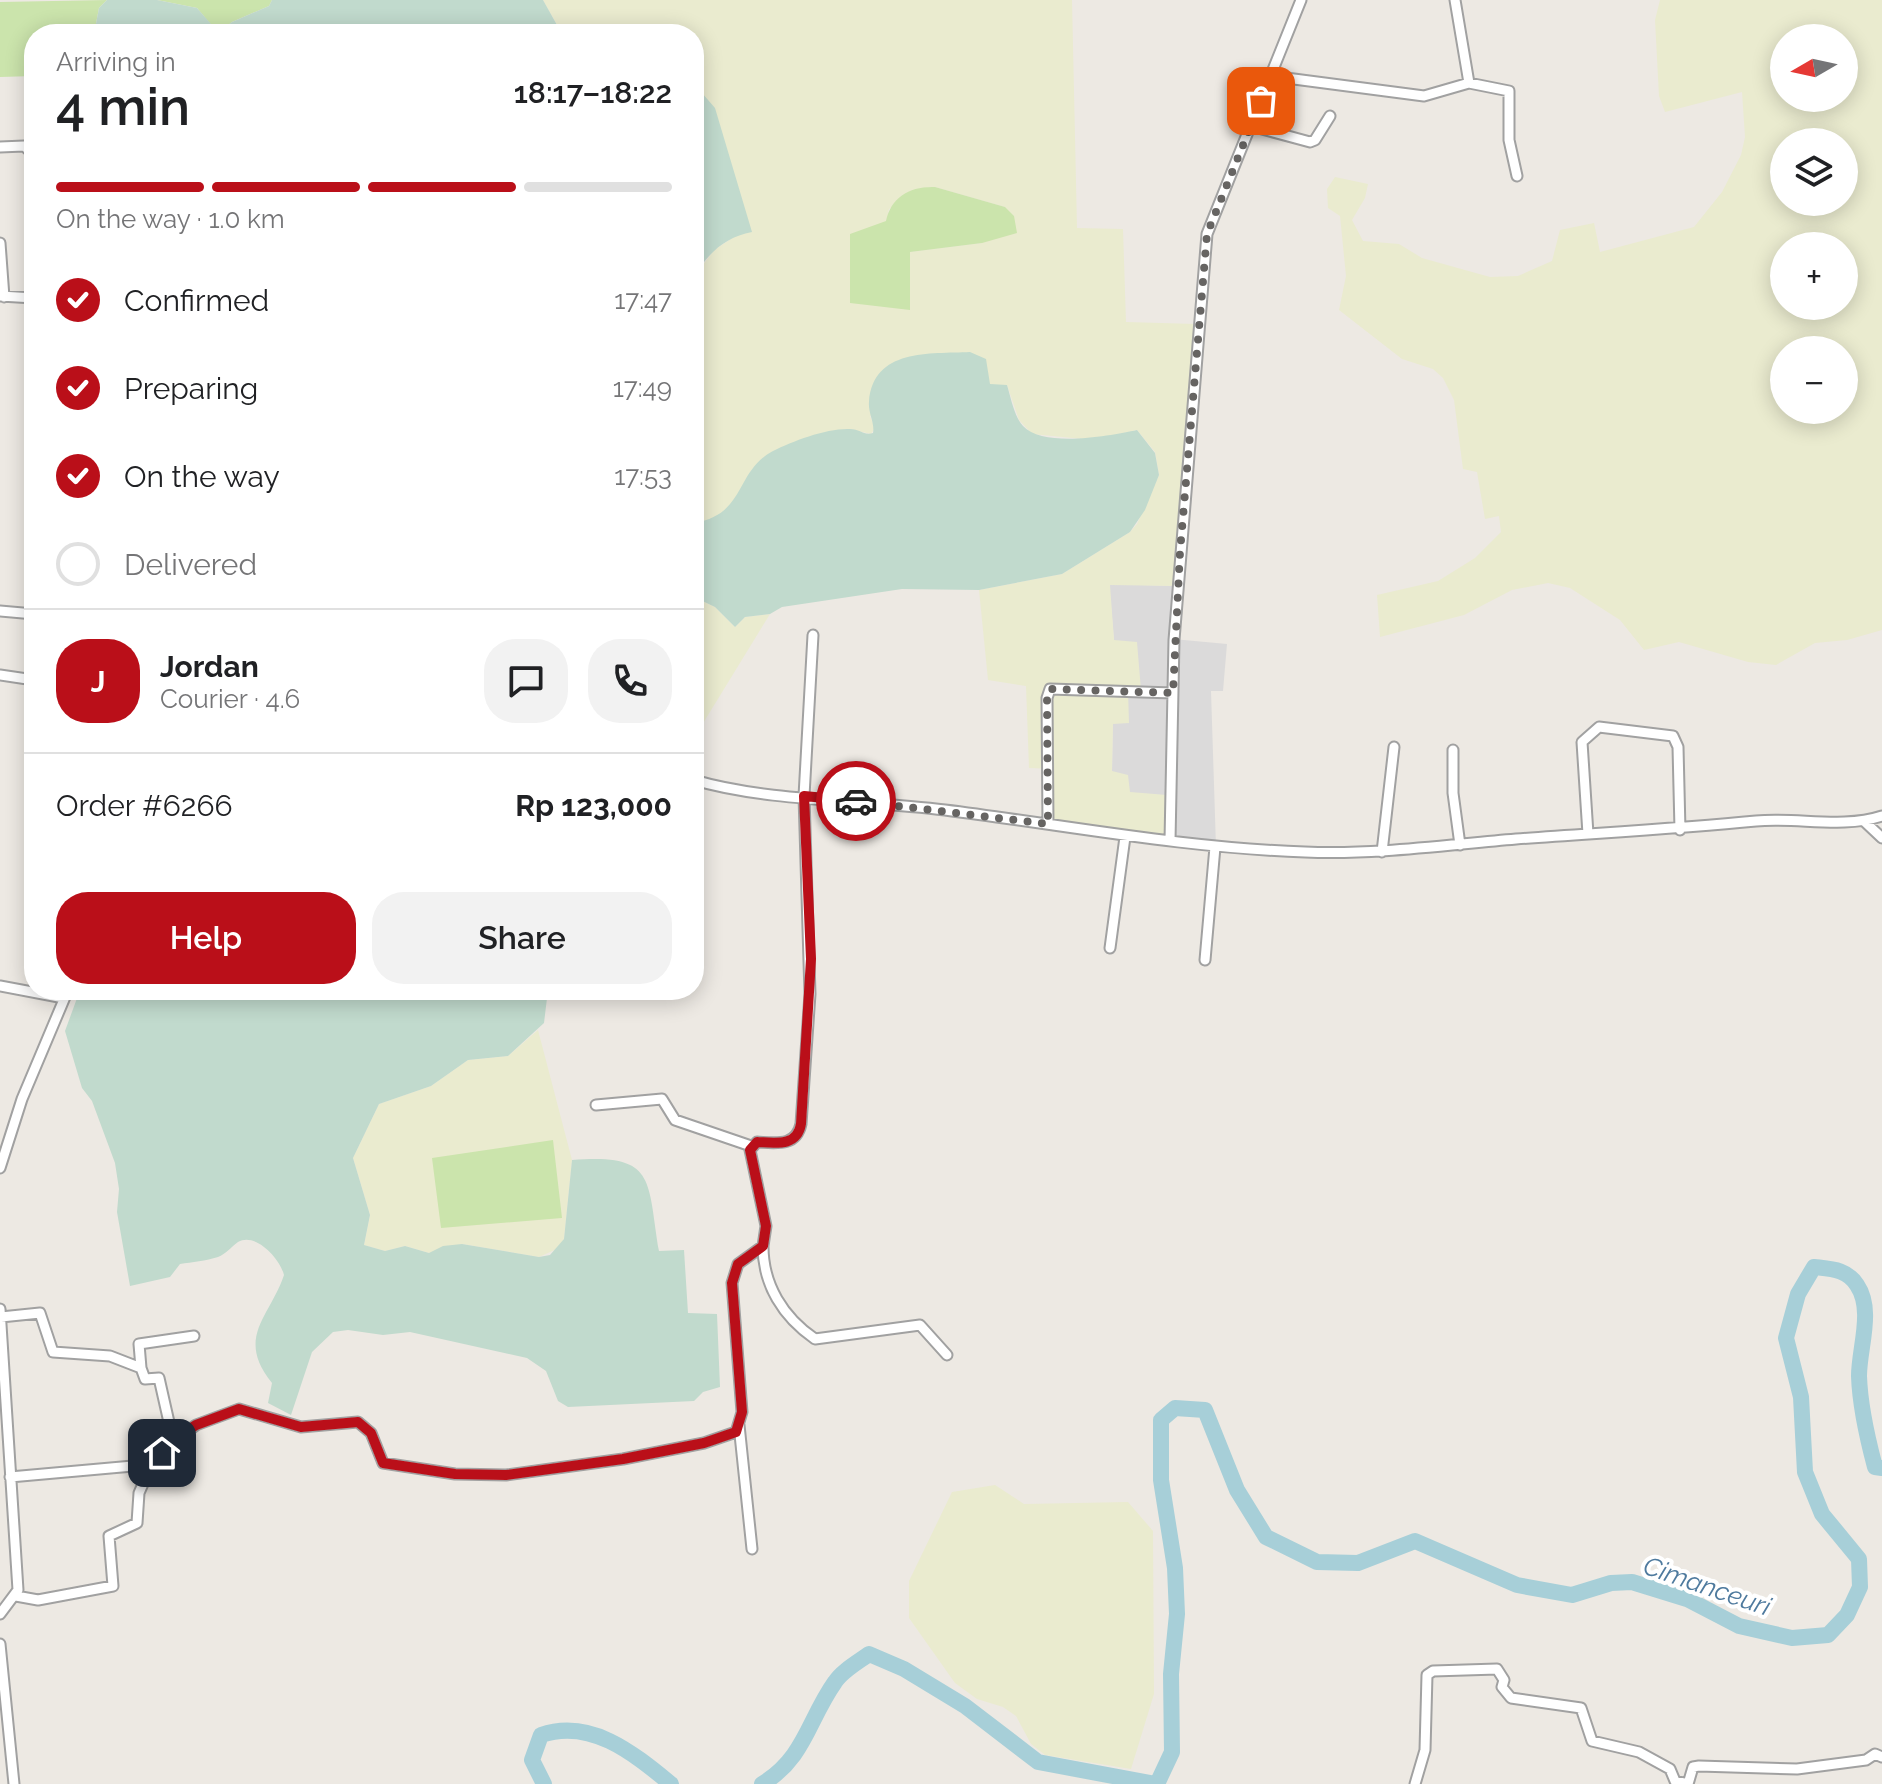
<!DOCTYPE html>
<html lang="en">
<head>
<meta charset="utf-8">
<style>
	:root { --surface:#fff; --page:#f2f2f2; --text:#202124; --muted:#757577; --line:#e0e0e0; --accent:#ba0f19 }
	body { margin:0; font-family:Raleway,sans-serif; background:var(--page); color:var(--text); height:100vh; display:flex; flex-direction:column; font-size:30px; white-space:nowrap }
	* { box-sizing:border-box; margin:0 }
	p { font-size:26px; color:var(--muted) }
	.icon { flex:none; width:44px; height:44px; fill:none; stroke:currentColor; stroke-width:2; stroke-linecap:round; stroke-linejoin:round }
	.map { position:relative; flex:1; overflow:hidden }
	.sheet { position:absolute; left:24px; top:24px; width:680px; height:976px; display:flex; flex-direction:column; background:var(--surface); border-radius:32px; box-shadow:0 4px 20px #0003 }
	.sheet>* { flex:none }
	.needle { width:52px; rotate:261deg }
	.tools { position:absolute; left:1770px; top:24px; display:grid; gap:16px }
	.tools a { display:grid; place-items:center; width:88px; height:88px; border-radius:50%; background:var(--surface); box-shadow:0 4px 20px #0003; font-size:40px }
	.pin { position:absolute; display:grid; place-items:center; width:68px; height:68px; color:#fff; margin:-34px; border-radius:16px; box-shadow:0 4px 12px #0006 }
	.courier { position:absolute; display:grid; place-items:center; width:80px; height:80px; margin:-40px; border:6px solid #ba0f19; border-radius:50%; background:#fff; color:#222; box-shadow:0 2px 10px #0007 }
	.overview em { font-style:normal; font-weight:600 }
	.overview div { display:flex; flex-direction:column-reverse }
	.overview { display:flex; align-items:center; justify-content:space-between; height:136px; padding:0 32px }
	h1 { font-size:52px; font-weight:600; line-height:60px }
	.bar { display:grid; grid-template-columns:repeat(4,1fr); gap:12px 8px; align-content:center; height:96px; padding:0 32px }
	.bar i { height:10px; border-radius:6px; background:var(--line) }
	.bar .selected { background:var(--accent) }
	.bar p { grid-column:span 4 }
	.line { display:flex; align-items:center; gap:20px; padding:0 32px; border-top:2px solid var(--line) }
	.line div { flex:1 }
	.round { display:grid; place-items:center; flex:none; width:84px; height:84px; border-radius:32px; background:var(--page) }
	ol { padding:0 32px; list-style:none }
	li { display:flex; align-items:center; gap:24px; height:88px }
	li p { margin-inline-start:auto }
	li .icon { padding:8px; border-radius:50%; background:var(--accent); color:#fff; stroke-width:4 }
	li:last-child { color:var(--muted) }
	li i { width:44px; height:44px; border:4px solid var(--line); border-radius:50% }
	.action { display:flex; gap:16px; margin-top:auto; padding:16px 32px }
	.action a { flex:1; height:92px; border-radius:32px; background:var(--accent); color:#fff; font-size:32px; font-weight:600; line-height:92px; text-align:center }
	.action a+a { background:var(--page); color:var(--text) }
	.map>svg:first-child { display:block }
	.residential { fill:#dbdada }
	.farmland { fill:#eaebcf; fill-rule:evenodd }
	.grass { fill:#cbe4ac }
	.wetland { fill:#c1dacd }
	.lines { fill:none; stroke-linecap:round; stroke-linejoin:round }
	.river { stroke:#a7cfd8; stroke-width:16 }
	.minor-casing { stroke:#a1a1a1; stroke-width:13 }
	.minor { stroke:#fff; stroke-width:9 }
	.done { stroke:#666462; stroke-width:8; stroke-dasharray:0 14.4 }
	.route { stroke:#ba0f19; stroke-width:10 }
	.labels { text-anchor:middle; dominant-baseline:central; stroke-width:8; stroke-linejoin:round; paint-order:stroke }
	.water-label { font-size:26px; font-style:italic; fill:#4e7a9e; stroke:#fff }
</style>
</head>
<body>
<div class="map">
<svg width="1882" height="1784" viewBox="0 0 1882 1784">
	<rect width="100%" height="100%" fill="#ede9e3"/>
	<!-- residential -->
	<path class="residential" d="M1109 584 1176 586 1173 639 1227 644 1223 691H1211L1216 847 1166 836 1112 771 1114 640Z"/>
	<!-- farmland -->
	<path class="farmland" d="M543 0H1072L1077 228 1123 229 1126 322 1196 324 1176 586 1110 585 1114 640 1137 642 1141 690H1128L1129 723 1113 724 1112 771 1128 775 1130 792 1167 795 1166 836 1051 822 1054 769 1029 768 1026 686 988 680 979 590 1062 574 1130 532 1137 524 1159 475 1155 452 1137 430 1093 440 1032 434 1019 420 1007 385 870 416 875 428 871 434 849 429 823 433 774 451 751 471 731 507 711 520 694 523V277L714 250 737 235 702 93 694 94V34H562ZM929 187H935L1005 207 981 243 909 252 887 221 889 209Z
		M1660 0H1882V630L1847 640 1815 643 1776 665 1748 662 1679 642 1644 650 1620 620 1570 588 1548 583 1512 590 1464 615 1380 637 1377 595 1438 581 1475 558 1501 532 1499 516 1485 519 1477 472 1463 469 1454 400 1443 378 1433 369 1402 359 1339 310 1346 276 1340 216 1328 208 1327 189 1335 177 1368 184 1365 198 1352 220 1363 241 1399 244 1422 258 1490 277 1518 276 1552 261 1560 230 1594 223 1600 252 1694 227 1722 192 1741 155 1745 137 1742 92 1665 112 1659 96 1655 20ZM1844 38V98H1784V38ZM1844 142V202H1784V142ZM1784 246H1844V306H1784ZM1844 350V410H1784V350Z
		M694 597 715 607 735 627 745 617 770 614 694 738Z
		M538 1030 572 1160 564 1239 559 1248 539 1257 462 1244 429 1253 405 1246 385 1251 364 1245 370 1215 353 1158 379 1104 431 1086 468 1060 508 1056Z
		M995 1485 1024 1504 1128 1502 1153 1531 1154 1694 1131 1769 1045 1755 1031 1744 1016 1716 1003 1707 977 1699 955 1683 909 1618V1581L952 1492Z"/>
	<!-- grass -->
	<path class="grass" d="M107 0 99 8 94 34H34V76L0 77V2Z
		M157 0H272L269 6 232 22 218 33 197 8Z
		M935 187 1005 207 1014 216 1017 233 982 243 910 252V310L850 303V234L886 221C891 197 910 186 935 187Z
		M553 1140 562 1218 441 1228 432 1158Z"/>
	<!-- wetland -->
	<path class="wetland" d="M107 0H157L197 8 218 32 232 22 269 6 272 0H543L562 34H94L99 8Z
		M702 93 715 108 752 232C725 237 707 254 694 277V94Z
		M970 352 986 359 990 384 1007 385C1011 398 1014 416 1023 426 1043 448 1110 436 1137 430L1155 453 1159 475 1145 510 1130 532 1062 574 979 590 902 589 782 607 770 614 745 617 735 627 715 607 694 597V523C747 514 734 472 773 451 793 441 827 428 850 429 860 429 864 436 873 433 875 423 868 413 869 402 873 348 930 354 970 352Z
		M80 990H548L544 1023 508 1056 468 1060 431 1086 379 1104 353 1158 370 1215 364 1245 385 1251 405 1246 429 1253 443 1246 462 1244 539 1257 550 1255 564 1239 572 1160C657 1153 647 1180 659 1251L684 1250 688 1313 717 1314 720 1387 703 1392 694 1401 568 1407 558 1401 546 1371 527 1358 410 1332 383 1335 348 1330 333 1332 312 1352 291 1415 268 1403 272 1383C235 1337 270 1317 284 1275 280 1259 256 1232 238 1242 231 1247 226 1254 218 1257 206 1261 192 1262 180 1264L170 1277 130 1286 117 1212 119 1189 115 1163 92 1101 82 1088 65 1031Z"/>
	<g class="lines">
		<!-- river -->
		<path class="river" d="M544 1784 532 1760 541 1735C591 1718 633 1753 671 1784
			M762 1784C805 1758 808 1720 835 1682 842 1671 858 1662 869 1654L904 1669 965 1706 1038 1762 1156 1784
			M1157 1784 1172 1752 1171 1674 1177 1614 1175 1568 1161 1480V1420L1175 1408 1205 1410 1237 1490 1266 1537 1317 1562 1358 1563 1415 1541 1517 1585 1572 1595 1611 1583 1632 1582 1687 1599 1739 1626 1792 1638 1828 1635 1847 1615 1860 1587 1859 1559 1822 1514 1805 1472 1801 1397 1786 1338 1798 1294 1814 1267C1831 1269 1847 1269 1857 1285 1874 1310 1859 1348 1859 1376 1860 1407 1867 1437 1875 1467L1882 1468"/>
		<defs>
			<path id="minor" d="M1455 0 1469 83
				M1271 76 1424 96 1469 83 1509 91V140L1517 176
				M1251 126 1310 142 1315 140 1330 116
				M0 147 24 146 34 155
				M0 243 4 297
				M0 296 34 298
				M0 611 34 614
				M0 675 34 680
				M1453 750V793L1460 845
				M694 780C768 802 868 800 945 810 1065 825 1184 848 1305 852 1376 855 1445 845 1516 839 1596 833 1676 829 1756 821 1798 817 1842 829 1882 816
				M1865 822 1882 838
				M1048 824 1047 698 1050 689 1173 693
				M1588 834 1582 742 1599 727 1673 736 1678 747 1680 830
				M1170 841 1174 640 1207 234 1301 0
				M1382 852 1394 747
				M1110 948 1125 837
				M1205 960 1215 847
				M0 986 64 998
				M596 1105 662 1099 675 1120 751 1146
				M0 1168 22 1099 68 990
				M763 1246C763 1285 783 1317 815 1339L920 1325 947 1355
				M0 1309 18 1590 0 1614
				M1 1317 40 1313 53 1352 110 1356 141 1368 145 1379 159 1378 173 1440
				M141 1368 139 1344 194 1336
				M739 1425 752 1549
				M10 1477 144 1465 196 1425 239 1409 301 1427 358 1422 371 1433 383 1463 455 1474 506 1475 623 1459 704 1443 736 1432 742 1412 732 1283 738 1264 763 1246 766 1226 750 1150 757 1142C776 1143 796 1147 801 1124L810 994 804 796 813 635
				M16 1596 38 1600 113 1586 109 1536 137 1523 139 1493 153 1461
				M0 1644 14 1784
				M1415 1784 1425 1750 1427 1675 1433 1671 1497 1669 1504 1680 1502 1687 1511 1698 1581 1708 1592 1741 1639 1752 1670 1769 1675 1781 1688 1784 1693 1767 1699 1766 1797 1769 1866 1760 1875 1754 1882 1757"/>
		</defs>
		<!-- minor casing -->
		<use href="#minor" class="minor-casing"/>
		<!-- minor -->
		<use href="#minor" class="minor"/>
	</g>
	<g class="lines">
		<!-- done -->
		<path class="done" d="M856 801 1048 824 1047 698 1050 689 1173 693 1180 552 1207 234 1261 101"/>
		<!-- route -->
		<path class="route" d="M162 1453 173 1440 196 1425 239 1409 301 1427 358 1422 371 1433 383 1463 455 1474 506 1475 623 1459 704 1443 736 1432 742 1412 732 1283 738 1264 763 1246 766 1226 750 1150 757 1142C776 1143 797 1147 801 1124L811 959 804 796 856 801"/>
	</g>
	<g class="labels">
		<!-- water labels -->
		<g class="water-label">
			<text transform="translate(1707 1586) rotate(19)">Cimanceuri</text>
		</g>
	</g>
</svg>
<div class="tools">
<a><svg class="needle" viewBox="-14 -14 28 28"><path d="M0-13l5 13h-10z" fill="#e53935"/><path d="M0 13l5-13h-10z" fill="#757577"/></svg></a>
<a><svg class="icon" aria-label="layers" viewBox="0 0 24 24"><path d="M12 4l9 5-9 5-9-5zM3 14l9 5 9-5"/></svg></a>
<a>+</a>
<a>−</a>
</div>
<div class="pin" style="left:1261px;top:101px;background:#ea580c"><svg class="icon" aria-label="bag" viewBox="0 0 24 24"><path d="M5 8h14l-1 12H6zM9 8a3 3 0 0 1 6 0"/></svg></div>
<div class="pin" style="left:162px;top:1453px;background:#1f2937"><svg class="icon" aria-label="home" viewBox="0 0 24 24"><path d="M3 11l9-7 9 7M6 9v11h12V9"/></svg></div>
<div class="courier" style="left:856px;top:801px"><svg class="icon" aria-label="car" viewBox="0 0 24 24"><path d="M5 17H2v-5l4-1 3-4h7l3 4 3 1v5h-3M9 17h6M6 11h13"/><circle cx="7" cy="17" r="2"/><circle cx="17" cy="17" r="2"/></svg></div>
<section class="sheet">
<div class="overview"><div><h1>4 min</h1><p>Arriving in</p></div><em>18:17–18:22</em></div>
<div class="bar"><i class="selected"></i><i class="selected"></i><i class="selected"></i><i></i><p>On the way · 1.0 km</p></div>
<ol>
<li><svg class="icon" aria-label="check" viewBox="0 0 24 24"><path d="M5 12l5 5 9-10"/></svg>Confirmed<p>17:47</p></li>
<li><svg class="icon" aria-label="check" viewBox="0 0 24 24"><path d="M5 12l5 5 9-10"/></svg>Preparing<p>17:49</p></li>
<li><svg class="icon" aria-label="check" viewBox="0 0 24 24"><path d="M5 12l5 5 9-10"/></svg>On the way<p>17:53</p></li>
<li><i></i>Delivered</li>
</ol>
<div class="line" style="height:144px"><b class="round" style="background:var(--accent);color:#fff">J</b><div><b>Jordan</b><p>Courier · 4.6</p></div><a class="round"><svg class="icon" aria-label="chat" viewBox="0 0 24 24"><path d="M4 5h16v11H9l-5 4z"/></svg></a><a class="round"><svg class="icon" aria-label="phone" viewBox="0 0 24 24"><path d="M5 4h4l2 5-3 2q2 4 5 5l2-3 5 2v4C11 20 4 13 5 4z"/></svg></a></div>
<div class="line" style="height:104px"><div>Order #6266</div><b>Rp 123,000</b></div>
<div class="action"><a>Help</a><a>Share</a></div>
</section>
</div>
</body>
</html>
